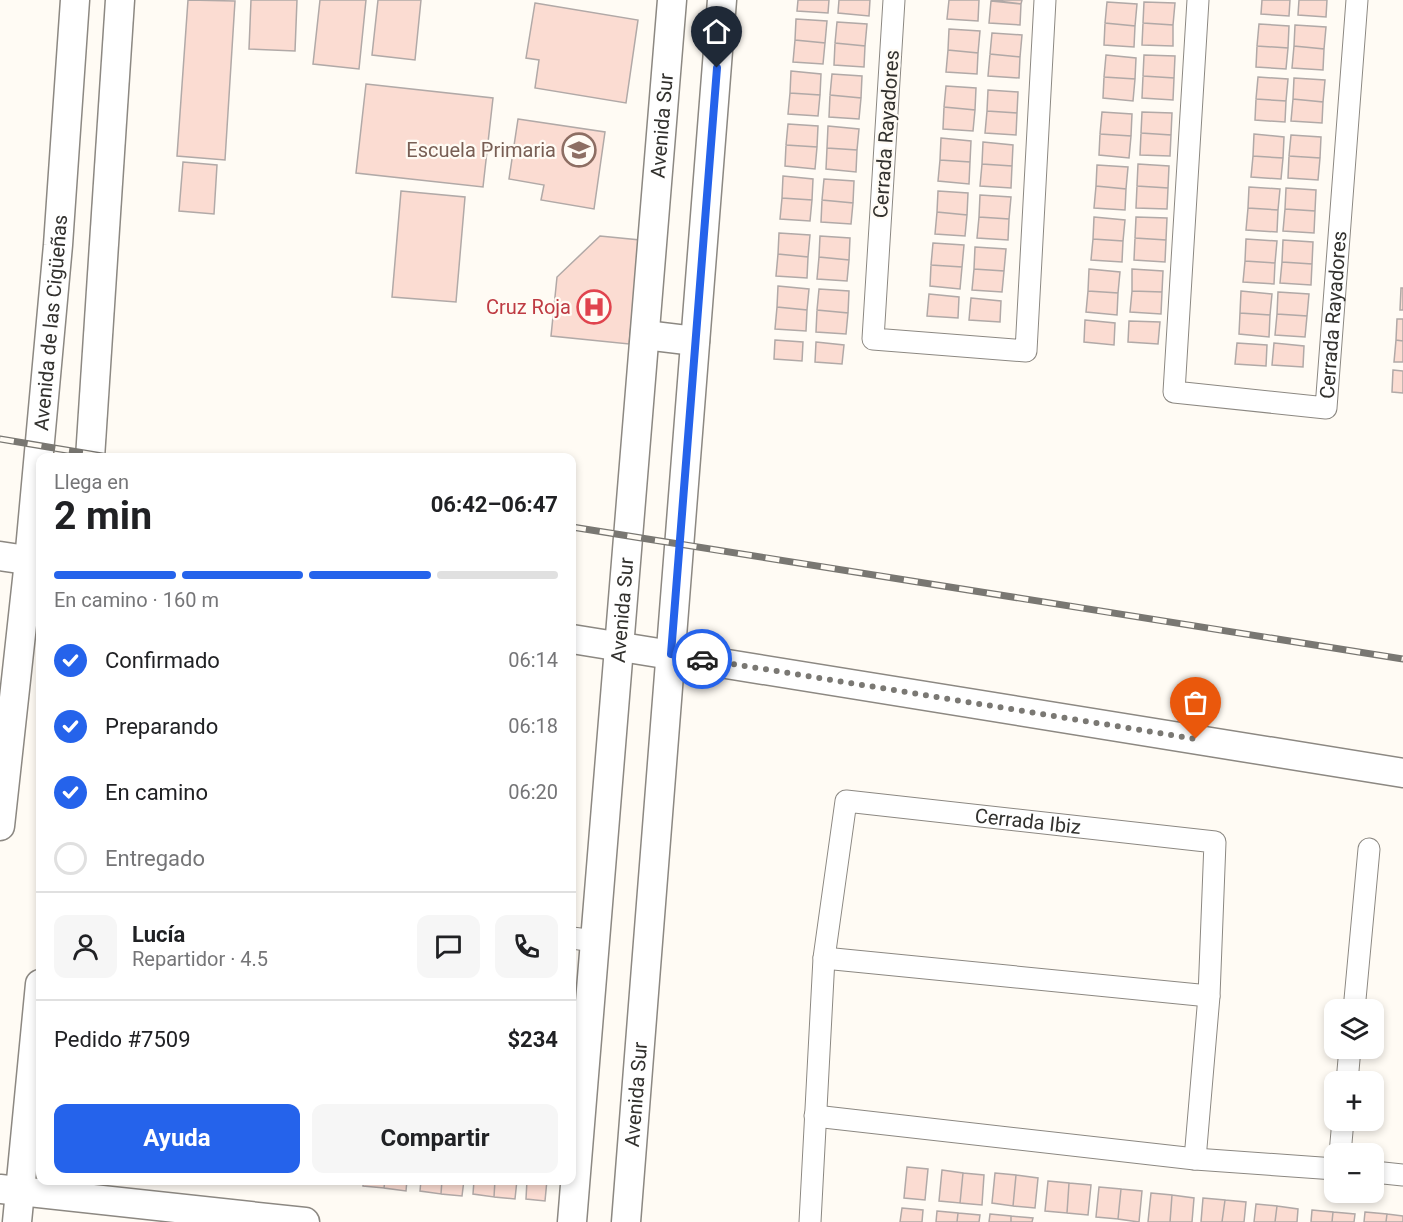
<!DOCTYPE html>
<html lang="es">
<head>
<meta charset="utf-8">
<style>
	:root { --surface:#fff; --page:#f6f6f6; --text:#202124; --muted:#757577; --line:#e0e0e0; --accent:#2563eb }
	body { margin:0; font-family:Roboto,sans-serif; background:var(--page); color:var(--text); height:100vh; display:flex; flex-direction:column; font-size:22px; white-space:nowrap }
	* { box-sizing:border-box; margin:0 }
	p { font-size:20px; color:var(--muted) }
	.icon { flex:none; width:33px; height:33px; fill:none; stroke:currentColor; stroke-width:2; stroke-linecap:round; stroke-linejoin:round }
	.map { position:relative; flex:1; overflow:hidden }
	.panel { position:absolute; left:36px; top:453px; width:540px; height:732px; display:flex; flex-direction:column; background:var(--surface); border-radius:12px; box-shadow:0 3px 9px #0003 }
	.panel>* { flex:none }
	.fabs { position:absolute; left:1324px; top:999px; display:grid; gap:12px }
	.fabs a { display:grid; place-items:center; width:60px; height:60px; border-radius:12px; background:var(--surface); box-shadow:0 3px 9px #0003; font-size:30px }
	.pin { position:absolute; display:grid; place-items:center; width:51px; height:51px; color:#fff; margin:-62px -26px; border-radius:50% 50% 50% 0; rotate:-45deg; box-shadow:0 0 6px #0007 }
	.pin .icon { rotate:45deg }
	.courier { position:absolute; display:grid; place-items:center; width:60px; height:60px; margin:-30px; border:4px solid #2563eb; border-radius:50%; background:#fff; color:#222; box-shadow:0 2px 8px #0007 }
	.summary em { font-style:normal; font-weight:700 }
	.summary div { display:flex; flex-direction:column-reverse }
	.summary { display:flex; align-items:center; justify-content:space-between; height:102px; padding:0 18px }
	h1 { font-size:39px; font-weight:700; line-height:45px }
	.bar { display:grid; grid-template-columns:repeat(4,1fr); gap:9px 6px; align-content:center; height:72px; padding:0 18px }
	.bar i { height:8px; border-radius:4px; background:var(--line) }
	.bar .selected { background:var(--accent) }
	.bar p { grid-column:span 4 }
	.line { display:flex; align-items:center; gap:15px; padding:0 18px; border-top:2px solid var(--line) }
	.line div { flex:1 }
	.round { display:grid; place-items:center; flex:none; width:63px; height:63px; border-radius:12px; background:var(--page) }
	ol { padding:0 18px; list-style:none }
	li { display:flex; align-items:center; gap:18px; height:66px }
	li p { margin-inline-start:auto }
	li .icon { padding:6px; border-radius:50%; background:var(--accent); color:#fff; stroke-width:4 }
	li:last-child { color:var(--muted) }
	li i { width:33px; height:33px; border:3px solid var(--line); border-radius:50% }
	.primary-button { display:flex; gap:12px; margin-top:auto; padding:12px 18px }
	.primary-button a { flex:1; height:69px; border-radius:12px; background:var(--accent); color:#fff; font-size:24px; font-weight:700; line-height:69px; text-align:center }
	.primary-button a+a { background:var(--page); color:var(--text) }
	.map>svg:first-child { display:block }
	.building { fill:#fbdcd2; stroke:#b1a9a7; stroke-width:1.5 }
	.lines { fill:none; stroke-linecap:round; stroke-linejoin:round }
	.street-casing { stroke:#8c8882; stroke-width:23 }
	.secondary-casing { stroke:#8c8882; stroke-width:31 }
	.street { stroke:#fff; stroke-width:21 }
	.secondary { stroke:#fff; stroke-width:28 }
	.rail-casing { stroke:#797772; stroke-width:7 }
	.rail { stroke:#fffbf4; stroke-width:4.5; stroke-dasharray:14; stroke-linecap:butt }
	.done { stroke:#7a7873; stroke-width:6; stroke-dasharray:0 10.8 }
	.route { stroke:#2563eb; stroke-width:8 }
	.labels { text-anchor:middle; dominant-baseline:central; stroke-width:4.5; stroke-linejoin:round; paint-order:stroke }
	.street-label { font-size:20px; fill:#32312e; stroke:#fffbf4 }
	.education-label { font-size:20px; fill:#785e54; stroke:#fffbf4; text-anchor:end }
	.health-label { font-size:20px; fill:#be3a42; stroke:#fffbf4; text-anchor:end }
</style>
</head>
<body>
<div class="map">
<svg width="1403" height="1222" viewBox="0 0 1403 1222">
	<rect width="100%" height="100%" fill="#fffbf4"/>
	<!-- building -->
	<path class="building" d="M188 0 235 1 225 160 177 156Z
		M251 0H297L295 51 249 49Z
		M320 0H366L359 69 313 64Z
		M378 0H421L415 60 372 55Z
		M798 0H829L828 13 797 11Z
		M839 0H870L869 16 838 13Z
		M949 0H979L978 21 947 19Z
		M991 0H1022L1021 4Z
		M1262 0H1290L1289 16 1261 14Z
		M1299 0H1327L1326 17 1298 15Z
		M991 1 1021 4 1020 25 989 23Z
		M1107 2 1137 4 1135 26 1105 23Z
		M1144 2 1175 3 1173 25 1143 23Z
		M535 3 638 20 626 103 535 88 539 60 526 58Z
		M796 19 827 21 825 43 795 40Z
		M837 22 867 24 865 46 835 43Z
		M1105 23 1135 26 1134 47 1104 45Z
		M1143 23 1173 25V46L1142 45Z
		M1259 24 1289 26 1288 48 1257 46Z
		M1295 25 1326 27 1324 49 1294 46Z
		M949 29 980 31 978 53 948 50Z
		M992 33 1022 35 1020 57 990 54Z
		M795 40 825 43 823 64 793 62Z
		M835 43 865 46 864 67 834 65Z
		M1257 46 1288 48 1286 69 1256 67Z
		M1294 46 1324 49 1323 70 1292 68Z
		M948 50 978 53 977 74 946 72Z
		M990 54 1020 57 1019 78 988 76Z
		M1106 55 1136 58 1135 79 1104 77Z
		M1144 55 1175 56 1174 78 1143 76Z
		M791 71 821 74 820 95 790 93Z
		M832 74 862 76 861 98 830 95Z
		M1143 76 1174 78 1173 100 1142 98Z
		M1104 77 1135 79 1133 101 1103 98Z
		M1258 77 1288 79 1286 101 1256 99Z
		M1294 78 1325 80 1323 102 1293 99Z
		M366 84 493 98 483 187 356 173Z
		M946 86 976 88 975 110 944 107Z
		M988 90 1018 92 1017 113 987 111Z
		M790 93 820 95 818 116 788 114Z
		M830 95 861 98 859 119 829 117Z
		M1256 99 1286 101 1285 122 1255 120Z
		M1293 99 1323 102 1322 123 1291 121Z
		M944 107 975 110 973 131 943 129Z
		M987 111 1017 113 1016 135 985 133Z
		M1102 112 1132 114 1131 136 1100 134Z
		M1142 112 1172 113 1171 135 1141 133Z
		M518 119 605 132 594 209 541 200 544 185 509 179Z
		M788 124 818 126 817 147 786 145Z
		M828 126 859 129 857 150 827 148Z
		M1141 133 1171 135 1170 156 1140 155Z
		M1100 134 1131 136 1129 158 1099 155Z
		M1254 134 1284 137 1283 158 1253 156Z
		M1291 135 1321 137 1320 158 1289 156Z
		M941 138 971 141 970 162 940 160Z
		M983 142 1013 145 1012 166 982 164Z
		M786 145 817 147 815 169 785 166Z
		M827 148 857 150 856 172 826 169Z
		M1253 156 1283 158 1281 179 1251 177Z
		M1289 156 1320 158 1318 180 1288 178Z
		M940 160 970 162 969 184 938 181Z
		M183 162 217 165 214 214 179 211Z
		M982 164 1012 166 1011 188 980 186Z
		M1138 164 1169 166 1168 188 1137 186Z
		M1097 165 1128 167 1126 189 1096 186Z
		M783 176 813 179 812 200 782 198Z
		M824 179 854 181 853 203 822 200Z
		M1096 186 1126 189 1125 210 1094 208Z
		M1137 186 1168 188 1167 209 1136 208Z
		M1249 187 1280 189 1278 210 1248 208Z
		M1286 188 1316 190 1315 211 1285 209Z
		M401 191 465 197 456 302 392 297Z
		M938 191 968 193 967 215 937 212Z
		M980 195 1011 197 1009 219 979 217Z
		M782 198 812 200 810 221 780 219Z
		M822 200 853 203 851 224 821 222Z
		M1248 208 1278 210 1277 232 1246 230Z
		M1285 209 1315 211 1314 233 1283 231Z
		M937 212 967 215 965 236 935 234Z
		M979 217 1009 219 1008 240 977 238Z
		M1094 217 1125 220 1123 241 1093 239Z
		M1136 217 1167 218 1166 240 1135 238Z
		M779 233 810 235 808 257 778 254Z
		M600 236 640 240 629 344 551 336 557 277Z
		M820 236 850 238 849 260 819 257Z
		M1135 238 1166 240 1165 262 1134 260Z
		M1093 239 1123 241 1122 262 1091 260Z
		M1246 239 1277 241 1275 263 1245 261Z
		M1283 240 1313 242 1312 264 1282 262Z
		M933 243 964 245 962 267 931 265Z
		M975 247 1006 249 1004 271 974 269Z
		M778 254 808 257 807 278 776 276Z
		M819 257 849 260 847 281 817 279Z
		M1245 261 1275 263 1274 284 1243 282Z
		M1282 262 1312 264 1311 285 1280 283Z
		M931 265 962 267 960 289 930 286Z
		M974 269 1004 271 1002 292 972 290Z
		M1089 269 1120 272 1118 293 1088 291Z
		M1132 269 1163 271 1162 292 1132 291Z
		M778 286 809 289 807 310 777 307Z
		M1401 288H1403V310H1400Z
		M819 289 849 291 848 313 817 310Z
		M1088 291 1118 293 1117 315 1086 312Z
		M1132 291 1162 292 1161 314 1130 312Z
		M1241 291 1272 294 1270 315 1240 313Z
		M1278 292 1309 294 1307 316 1277 314Z
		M929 294 959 297 958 318 927 316Z
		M971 298 1001 301 1000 322 969 320Z
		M777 307 807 310 806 331 775 329Z
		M817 310 848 313 846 334 816 332Z
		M1240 313 1270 315 1269 337 1239 334Z
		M1277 314 1307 316 1305 337 1275 335Z
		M1397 319H1403V341L1396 340Z
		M1085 320 1115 323 1114 345 1084 342Z
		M1129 321 1160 322 1158 344 1128 342Z
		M775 340 803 342 802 361 774 359Z
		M1396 340 1403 341V362H1394Z
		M816 342 844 345 842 364 815 362Z
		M1237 343 1267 345 1266 366 1235 364Z
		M1274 343 1304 346 1303 367 1272 365Z
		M1393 370 1403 371V393L1392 392Z
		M907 1167 928 1169 925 1200 904 1198Z
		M942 1170 963 1173 960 1203 939 1201Z
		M963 1173 984 1175 982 1205 960 1203Z
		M995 1173 1016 1175 1013 1206 992 1203Z
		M1016 1175 1038 1178 1035 1208 1013 1206Z
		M332 1180H353V1184L332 1182Z
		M363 1180H385L384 1188 363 1186Z
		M385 1180H407L406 1191 384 1188Z
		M421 1180H442L441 1194 420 1191Z
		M442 1180H464L462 1196 441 1194Z
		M474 1180H495L494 1197 473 1194Z
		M495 1180H517L515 1199 494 1197Z
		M527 1180H547L545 1201 526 1199Z
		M1048 1181 1069 1183 1067 1213 1045 1211Z
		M1069 1183 1091 1185 1088 1215 1067 1213Z
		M1099 1187 1121 1189 1118 1219 1096 1217Z
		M1121 1189 1142 1191 1139 1222 1118 1219Z
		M1151 1193 1172 1195 1170 1222H1148Z
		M1172 1195 1194 1198 1192 1222H1170Z
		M1203 1198 1225 1200 1222 1222H1201Z
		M1225 1200 1246 1202 1244 1222H1222Z
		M1256 1204 1277 1206 1275 1222H1254Z
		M1277 1206 1298 1209 1297 1222H1275Z
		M902 1208 923 1210 922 1222H900Z
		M1312 1210 1333 1212 1332 1222H1311Z
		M937 1211 958 1213 957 1222H936Z
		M1333 1212 1355 1214 1354 1222H1332Z
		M1365 1212 1387 1214 1386 1222H1364Z
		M958 1213 980 1215 979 1222H957Z
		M990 1214 1011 1216V1222H989Z
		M1387 1214 1403 1216V1222H1386Z
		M1011 1216 1033 1218 1032 1222H1011Z"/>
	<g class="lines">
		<defs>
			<g id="street">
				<path d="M894 0 873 339 1026 351 1045 0"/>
				<path id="s1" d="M1198 0 1174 392 1326 408 1357 0"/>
				<path d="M572 938 595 941"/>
				<path d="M824 958 1209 996"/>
				<path d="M1354 1010 1369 849"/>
				<path d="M1347 1082 1350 1048"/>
				<path d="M815 1116 1195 1159 1335 1169"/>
				<path d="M1340 1154 1343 1120"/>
				<path d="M1374 1172 1403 1175"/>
				<path id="s2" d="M810 1222 824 958 846 801 1215 842 1209 996 1195 1159"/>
			</g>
			<g id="secondary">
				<path d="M645 335 695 341"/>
				<path d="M90 458 120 0"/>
				<path d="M0 556 40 562"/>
				<path d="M572 639 1403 773"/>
				<path id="s3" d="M0 826 29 561 58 245 75 0"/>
				<path d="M0 1189 305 1222"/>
				<path d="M17 1222 40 984"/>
				<path id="s4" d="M572 1222 672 0"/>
				<path id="s5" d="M626 1222 722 0"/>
			</g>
		</defs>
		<!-- street casing -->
		<use href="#street" class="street-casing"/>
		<!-- secondary casing -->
		<use href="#secondary" class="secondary-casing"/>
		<!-- street -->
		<use href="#street" class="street"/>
		<!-- secondary -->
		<use href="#secondary" class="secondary"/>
		<defs>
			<path id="rail" d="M0 439 114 458
				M572 527 1403 659"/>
		</defs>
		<!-- rail casing -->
		<use href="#rail" class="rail-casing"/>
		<!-- rail -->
		<use href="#rail" class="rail"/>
	</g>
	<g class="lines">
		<!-- done -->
		<path class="done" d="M702 659 1196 739"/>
		<!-- route -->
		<path class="route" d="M702 659 671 654 717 68"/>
	</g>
	<!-- icons -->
	<defs>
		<symbol id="school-ring" viewBox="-11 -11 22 22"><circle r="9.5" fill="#fffbf4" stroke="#8d6e63" stroke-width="1.5"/><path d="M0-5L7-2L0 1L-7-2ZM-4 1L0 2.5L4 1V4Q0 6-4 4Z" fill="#8d6e63"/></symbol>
		<symbol id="hospital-ring" viewBox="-11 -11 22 22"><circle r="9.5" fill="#fffbf4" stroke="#e0444e" stroke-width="1.5"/><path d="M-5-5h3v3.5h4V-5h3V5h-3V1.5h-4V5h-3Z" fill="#e0444e"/></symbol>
	</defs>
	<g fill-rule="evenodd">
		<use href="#school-ring" x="560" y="131" width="38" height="38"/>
		<use href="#hospital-ring" x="575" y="288" width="38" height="38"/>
	</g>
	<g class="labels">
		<!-- street labels -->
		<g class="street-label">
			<text stroke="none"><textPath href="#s4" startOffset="1100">Avenida Sur</textPath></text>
			<text transform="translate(886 134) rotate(-86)">Cerrada Rayadores</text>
			<text stroke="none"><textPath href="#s1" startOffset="639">Cerrada Rayadores</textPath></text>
			<text stroke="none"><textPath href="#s3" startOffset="506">Avenida de las Cigüeñas</textPath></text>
			<text stroke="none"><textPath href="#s4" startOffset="614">Avenida Sur</textPath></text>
			<text stroke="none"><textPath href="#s2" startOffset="606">Cerrada Ibiz</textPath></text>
			<text stroke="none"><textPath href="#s5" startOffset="128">Avenida Sur</textPath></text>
		</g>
		<!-- education labels -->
		<g class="education-label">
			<text x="556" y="150">Escuela Primaria</text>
		</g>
		<!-- health labels -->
		<g class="health-label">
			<text x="571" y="307">Cruz Roja</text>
		</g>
	</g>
</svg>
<div class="fabs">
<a><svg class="icon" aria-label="layers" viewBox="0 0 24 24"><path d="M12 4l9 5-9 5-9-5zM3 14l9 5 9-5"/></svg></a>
<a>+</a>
<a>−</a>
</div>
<div class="pin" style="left:1196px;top:739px;background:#ea580c"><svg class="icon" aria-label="bag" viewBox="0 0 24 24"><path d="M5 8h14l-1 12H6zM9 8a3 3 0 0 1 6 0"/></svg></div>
<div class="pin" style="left:717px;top:68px;background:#1f2937"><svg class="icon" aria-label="home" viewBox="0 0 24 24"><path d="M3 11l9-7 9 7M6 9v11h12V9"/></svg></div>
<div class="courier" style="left:702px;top:659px"><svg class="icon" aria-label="car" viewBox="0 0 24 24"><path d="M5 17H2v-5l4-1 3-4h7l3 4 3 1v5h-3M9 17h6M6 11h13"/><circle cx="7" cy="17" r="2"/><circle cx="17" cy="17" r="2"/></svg></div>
<section class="panel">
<div class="summary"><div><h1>2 min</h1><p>Llega en</p></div><em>06:42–06:47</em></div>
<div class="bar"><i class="selected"></i><i class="selected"></i><i class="selected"></i><i></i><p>En camino · 160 m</p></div>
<ol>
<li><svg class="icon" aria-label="check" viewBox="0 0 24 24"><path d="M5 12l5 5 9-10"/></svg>Confirmado<p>06:14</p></li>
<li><svg class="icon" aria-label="check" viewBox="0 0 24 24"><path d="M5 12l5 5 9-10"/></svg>Preparando<p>06:18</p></li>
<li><svg class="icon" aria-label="check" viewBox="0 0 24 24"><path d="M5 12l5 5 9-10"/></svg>En camino<p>06:20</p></li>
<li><i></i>Entregado</li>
</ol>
<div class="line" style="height:108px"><a class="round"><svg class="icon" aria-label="person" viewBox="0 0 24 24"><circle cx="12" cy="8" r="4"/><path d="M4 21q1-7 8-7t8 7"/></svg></a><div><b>Lucía</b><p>Repartidor · 4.5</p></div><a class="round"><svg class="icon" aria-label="chat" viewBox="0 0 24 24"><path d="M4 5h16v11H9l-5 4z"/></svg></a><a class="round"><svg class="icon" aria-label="phone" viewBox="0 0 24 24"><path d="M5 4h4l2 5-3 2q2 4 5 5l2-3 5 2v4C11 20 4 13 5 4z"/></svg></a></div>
<div class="line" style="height:78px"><div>Pedido #7509</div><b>$234</b></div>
<div class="primary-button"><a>Ayuda</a><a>Compartir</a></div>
</section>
</div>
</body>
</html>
